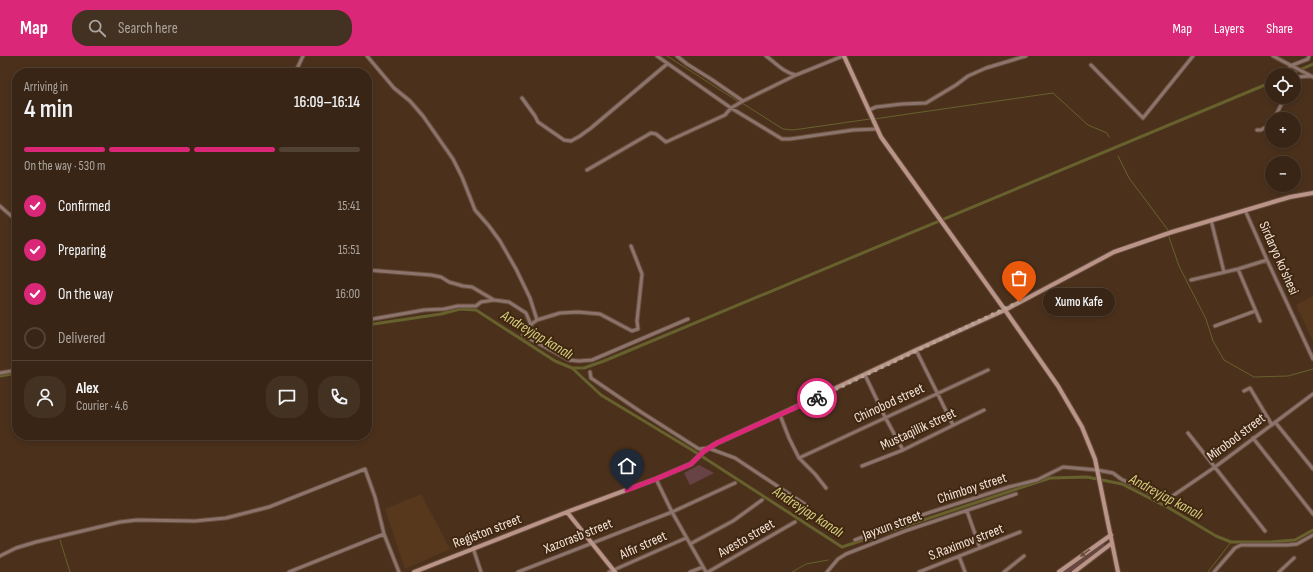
<!DOCTYPE html>
<html lang="en">
<head>
<meta charset="utf-8">
<style>
	:root { --surface:#382515; --page:#433122; --text:#f1f3f6; --muted:#aba5a0; --line:#524234; --accent:#db2777 }
	body { margin:0; font-family:"Sofia Sans Condensed",sans-serif; background:var(--page); color:var(--text); height:100vh; display:flex; flex-direction:column; font-size:15px; white-space:nowrap }
	* { box-sizing:border-box; margin:0 }
	p { font-size:13px; color:var(--muted) }
	.icon { flex:none; width:22px; height:22px; fill:none; stroke:currentColor; stroke-width:2; stroke-linecap:round; stroke-linejoin:round }
	.map { position:relative; flex:1; overflow:hidden }
	.side { position:absolute; left:12px; top:12px; width:360px; height:372px; display:flex; flex-direction:column; background:var(--surface); border-radius:16px; box-shadow:0 2px 6px #0003,0 0 0 1px var(--line) }
	.side>* { flex:none }
	.fabs { position:absolute; left:1265px; top:12px; display:grid; gap:8px }
	.fabs a { display:grid; place-items:center; width:36px; height:36px; border-radius:50%; background:var(--surface); box-shadow:0 2px 6px #0003,0 0 0 1px var(--line); font-size:20px }
	.pin { position:absolute; display:grid; place-items:center; width:34px; height:34px; color:#fff; margin:-41px -17px; border-radius:50% 50% 50% 0; rotate:-45deg; box-shadow:0 0 4px #0007 }
	.pin .icon { rotate:45deg }
	.courier { position:absolute; display:grid; place-items:center; width:40px; height:40px; margin:-20px; border:3px solid #db2777; border-radius:50%; background:#fff; color:#222; box-shadow:0 1px 5px #0007 }
	.bubble { position:absolute; height:28px; border-radius:14px; background:var(--surface); box-shadow:0 2px 6px #0003,0 0 0 1px var(--line); font-size:13px; font-weight:600; line-height:28px; text-align:center }
	.summary em { font-style:normal; font-weight:600 }
	.summary div { display:flex; flex-direction:column-reverse }
	.summary { display:flex; align-items:center; justify-content:space-between; height:68px; padding:0 12px }
	h1 { font-size:26px; font-weight:600; line-height:30px }
	.bar { display:grid; grid-template-columns:repeat(4,1fr); gap:6px 4px; align-content:center; height:48px; padding:0 12px }
	.bar i { height:5px; border-radius:3px; background:var(--line) }
	.bar .current { background:var(--accent) }
	.bar p { grid-column:span 4 }
	.line { display:flex; align-items:center; gap:10px; padding:0 12px; border-top:1px solid var(--line) }
	.line div { flex:1 }
	.round { display:grid; place-items:center; flex:none; width:42px; height:42px; border-radius:16px; background:var(--page) }
	ol { padding:0 12px; list-style:none }
	li { display:flex; align-items:center; gap:12px; height:44px }
	li p { margin-inline-start:auto }
	li .icon { padding:4px; border-radius:50%; background:var(--accent); color:#fff; stroke-width:4 }
	li:last-child { color:var(--muted) }
	li i { width:22px; height:22px; border:2px solid var(--line); border-radius:50% }
	header { display:flex; align-items:center; gap:24px; box-sizing:border-box; height:56px; padding:0 20px; background:var(--accent); color:#fff }
	header strong { font-size:19px }
	nav { display:flex; gap:22px; margin-inline-start:auto; font-size:14px }
	.search { width:280px; height:36px; background:var(--page); display:flex; align-items:center; gap:10px; box-sizing:border-box; padding:0 14px; border-radius:16px; color:var(--muted); font-size:15px }
	.map>svg:first-child { display:block }
	.built { fill:#57381d }
	.green { fill:#684345 }
	.lines { fill:none; stroke-linecap:round; stroke-linejoin:round }
	.stream { stroke:#66612d; stroke-width:1 }
	.canal { stroke:#66612d; stroke-width:3 }
	.street-casing { stroke:#664d3a; stroke-width:5 }
	.secondary-casing { stroke:#664d3a; stroke-width:6 }
	.street { stroke:#8c736c; stroke-width:3 }
	.secondary { stroke:#ba9489; stroke-width:4 }
	.oneway { fill:#6b4d3c }
	.done { stroke:#b9a596; stroke-width:4; stroke-dasharray:0 7.2 }
	.route { stroke:#db2777; stroke-width:5 }
	.labels { text-anchor:middle; dominant-baseline:central; stroke-width:4; stroke-linejoin:round; paint-order:stroke }
	.street-label { font-size:14px; fill:#f4e3d7; stroke:#402712 }
	.water-label { font-size:15px; font-style:italic; fill:#d4cd7c; stroke:#402712 }
</style>
</head>
<body>
<header>
<strong>Map</strong>
<div class="search"><svg class="icon" aria-label="search" viewBox="0 0 24 24"><circle cx="10" cy="10" r="6"/><path d="M15 15l6 6"/></svg>Search here</div>
<nav><a>Map</a><a>Layers</a><a>Share</a></nav>
</header>
<div class="map">
<svg width="1313" height="516" viewBox="0 0 1313 516">
	<rect width="100%" height="100%" fill="#4b311c"/>
	<!-- built -->
	<path class="built" d="M1313 240V285L1296 249Z
		M421 438 450 493 405 513 385 453Z"/>
	<!-- green -->
	<path class="green" d="M699 409 714 417 690 429 684 417Z
		M1103 486 1105 490 1070 516H1063Z"/>
	<g class="lines">
		<!-- stream -->
		<path class="stream" d="M667 0 739 46
			M742 47 783 73 793 74 870 63
			M874 63 1053 37 1088 69 1107 77 1109 81
			M1118 100 1129 122 1168 174
			M1169 181 1179 210 1206 263 1213 285 1224 304 1254 321 1288 320 1313 313
			M60 484 70 516
			M792 516 806 508 828 504
			M1208 516 1231 486"/>
		<!-- canal -->
		<path class="canal" d="M1288 19 1313 8
			M367 269 441 258 460 253 476 254 555 305 572 312 601 339 692 394 842 491 1050 422 1087 421 1122 428 1169 452 1216 480 1231 486H1269L1295 484 1313 474
			M572 312H584L604 305 1272 26
			M0 320 17 317"/>
		<defs>
			<path id="street" d="M367 0 394 32 410 45 423 60 453 103 462 121 475 154 489 170 500 185 516 213 530 242 537 264
				M657 0 731 52 782 83H790L853 74 877 73
				M677 0 687 8 711 23 743 45 796 19 843 0
				M766 0C776 7 784 17 796 19
				M1273 0 1313 21
				M1091 9 1143 62 1193 0
				M1290 10 1308 3 1309 0
				M295 17 303 0
				M1294 29 1298 21 1311 20
				M522 42 535 60 538 66 564 84 571 85 580 80 591 72 667 8
				M869 54 876 51 902 48 926 47 956 29 968 20 986 12 1026 0
				M1274 63 1282 47 1287 41
				M1257 74H1261L1272 67
				M587 114 651 77 656 78 666 86 725 59 731 52 743 45
				M0 150 17 165
				M1245 154 1267 204 1313 303
				M1211 164 1224 216
				M631 190 642 218 637 265 638 273 632 275 600 258 578 256 560 257 537 264 526 272 523 279 569 304 579 305 592 304 688 263
				M1238 213 1260 265
				M367 214 431 219 441 221 449 226 463 230 472 231 494 244 509 246 526 257 531 269
				M1191 224 1238 213 1267 204
				M367 264 424 254 444 253 458 250H476L481 246 494 244
				M1215 270 1255 255
				M916 294 953 369
				M590 316 591 322 641 356 699 393 708 392 735 402 806 449
				M0 317 17 314
				M865 319 885 361 903 394
				M1244 335 1250 332 1272 369
				M780 359 789 382 799 402 815 418 826 432
				M1275 366 1313 413
				M1188 377 1265 475
				M1253 382 1313 458
				M799 402 988 314
				M862 410 903 394 984 354
				M656 423 672 456 706 516
				M967 455 980 492
				M855 484 893 469 928 457 1009 431 1037 424 1063 411 1097 414 1113 417 1121 423 1162 443 1171 441 1215 411 1313 338
				M690 488 733 465 762 444
				M473 492 481 516
				M0 500 16 492 36 486 120 466 137 464 195 465 226 462 269 451 365 413 375 441 384 478 399 516
				M959 500 965 516
				M289 516 384 478
				M518 516 672 456 735 427
				M609 516 686 482
				M690 516 703 511
				M708 516 795 466
				M827 516 838 503 846 498 905 475 1016 438
				M919 516 1020 476
				M1004 516 1024 500
				M1214 516 1235 492 1241 489H1287L1297 488 1313 479
				M1279 516 1294 502"/>
			<path id="secondary" d="M844 0 881 81 1005 254 1058 330 1082 371 1095 403 1118 516
				M567 456 615 516
				M414 516 567 456 656 423 691 408 704 395 717 387 787 355 916 294 1005 254 1114 196 1172 176 1290 141 1313 137
				M1059 516 1111 479
				M1074 516 1112 487"/>
		</defs>
		<!-- street casing -->
		<use href="#street" class="street-casing"/>
		<!-- secondary casing -->
		<use href="#secondary" class="secondary-casing"/>
		<!-- street -->
		<use href="#street" class="street"/>
		<!-- secondary -->
		<use href="#secondary" class="secondary"/>
	</g>
	<!-- one-way arrows -->
	<defs><path id="oneway-solid" d="M-6-.8H1V-3.2L6.5 0L1 3.2V.8H-6Z"/></defs>
	<use class="oneway" href="#oneway-solid" transform="translate(1085 497) rotate(144)"/>
	<g class="lines">
		<!-- done -->
		<path class="done" d="M817 342 1019 246"/>
		<!-- route -->
		<path class="route" d="M627 434 656 423 691 408 704 395 717 387 817 342"/>
	</g>
	<g class="labels">
		<!-- street labels -->
		<g class="street-label">
			<text transform="translate(1279 202) rotate(66)">Sirdaryo ko'shesi</text>
			<text transform="translate(889 347) rotate(-25)">Chinobod street</text>
			<text transform="translate(918 373) rotate(-25)">Mustaqillik street</text>
			<text transform="translate(1236 381) rotate(-37)">Mirobod street</text>
			<text transform="translate(972 432) rotate(-18)">Chimboy street</text>
			<text transform="translate(892 469) rotate(-20)">Jayxun street</text>
			<text transform="translate(487 475) rotate(-21)">Registon street</text>
			<text transform="translate(578 480) rotate(-22)">Xazorasb street</text>
			<text transform="translate(746 482) rotate(-30)">Avesto street</text>
			<text transform="translate(966 486) rotate(-21)">S.Raximov street</text>
			<text transform="translate(643 489) rotate(-24)">Alfir street</text>
		</g>
		<!-- water labels -->
		<g class="water-label">
			<text transform="translate(537 279) rotate(31)">Andreyjap kanalı</text>
			<text transform="translate(1166 441) rotate(28)">Andreyjap kanalı</text>
			<text transform="translate(808 456) rotate(33)">Andreyjap kanalı</text>
		</g>
	</g>
</svg>
<div class="fabs">
<a><svg class="icon" aria-label="locate" viewBox="0 0 24 24"><circle cx="12" cy="12" r="6"/><path d="M12 2v4M12 18v4M2 12h4M18 12h4"/></svg></a>
<a>+</a>
<a>−</a>
</div>
<div class="pin" style="left:1019px;top:246px;background:#ea580c"><svg class="icon" aria-label="bag" viewBox="0 0 24 24"><path d="M5 8h14l-1 12H6zM9 8a3 3 0 0 1 6 0"/></svg></div>
<div class="pin" style="left:627px;top:434px;background:#1f2937"><svg class="icon" aria-label="home" viewBox="0 0 24 24"><path d="M3 11l9-7 9 7M6 9v11h12V9"/></svg></div>
<div class="courier" style="left:817px;top:342px"><svg class="icon" aria-label="bike" viewBox="0 0 24 24"><circle cx="6" cy="16" r="4"/><circle cx="18" cy="16" r="4"/><path d="M6 16l4-8h5l3 8M10 8l3 8H6M13 5h3"/></svg></div>
<div class="bubble" style="left:1043px;top:232px;width:72px">Xumo Kafe</div>
<section class="side">
<div class="summary"><div><h1>4 min</h1><p>Arriving in</p></div><em>16:09–16:14</em></div>
<div class="bar"><i class="current"></i><i class="current"></i><i class="current"></i><i></i><p>On the way · 530 m</p></div>
<ol>
<li><svg class="icon" aria-label="check" viewBox="0 0 24 24"><path d="M5 12l5 5 9-10"/></svg>Confirmed<p>15:41</p></li>
<li><svg class="icon" aria-label="check" viewBox="0 0 24 24"><path d="M5 12l5 5 9-10"/></svg>Preparing<p>15:51</p></li>
<li><svg class="icon" aria-label="check" viewBox="0 0 24 24"><path d="M5 12l5 5 9-10"/></svg>On the way<p>16:00</p></li>
<li><i></i>Delivered</li>
</ol>
<div class="line" style="height:72px"><a class="round"><svg class="icon" aria-label="person" viewBox="0 0 24 24"><circle cx="12" cy="8" r="4"/><path d="M4 21q1-7 8-7t8 7"/></svg></a><div><b>Alex</b><p>Courier · 4.6</p></div><a class="round"><svg class="icon" aria-label="chat" viewBox="0 0 24 24"><path d="M4 5h16v11H9l-5 4z"/></svg></a><a class="round"><svg class="icon" aria-label="phone" viewBox="0 0 24 24"><path d="M5 4h4l2 5-3 2q2 4 5 5l2-3 5 2v4C11 20 4 13 5 4z"/></svg></a></div>
</section>
</div>
</body>
</html>
